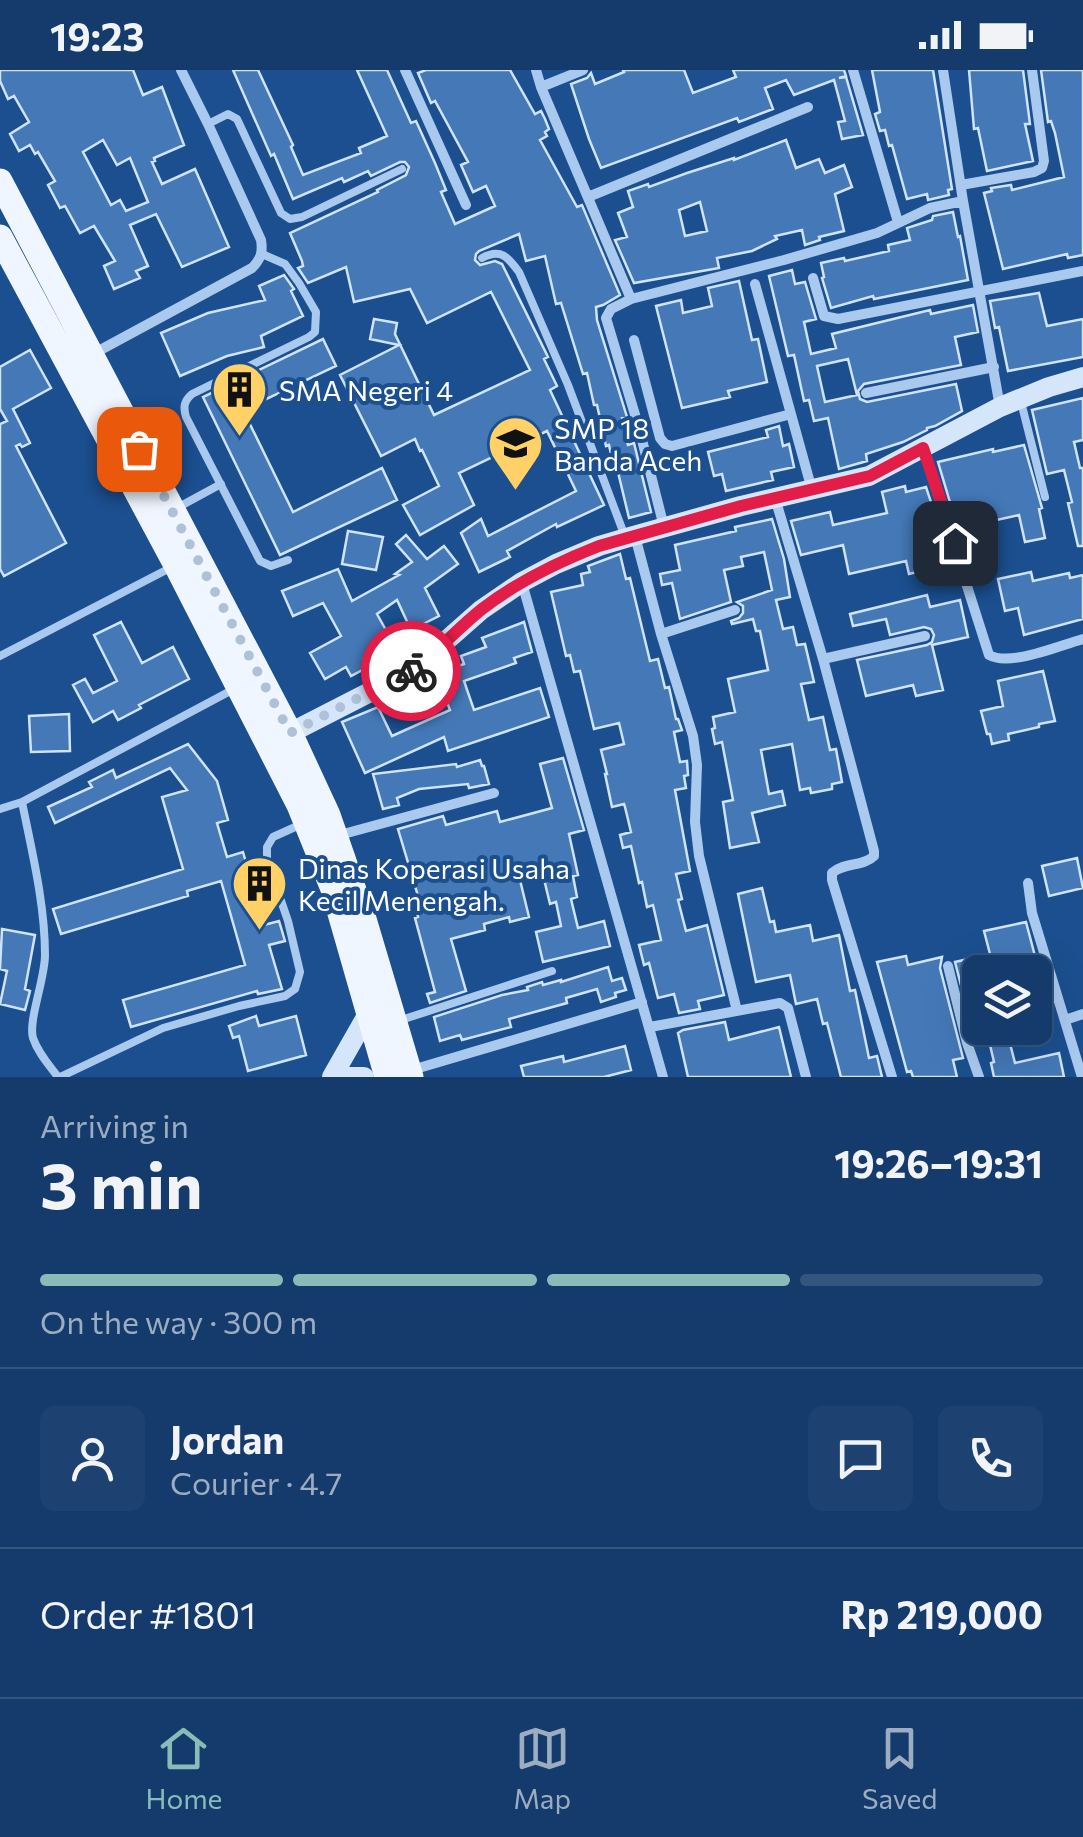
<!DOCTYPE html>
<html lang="en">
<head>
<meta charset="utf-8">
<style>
	:root { --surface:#143b6b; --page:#1d4271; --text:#f1f3f6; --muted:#9dadc1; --line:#33557e; --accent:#8bbbb9 }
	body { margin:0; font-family:Commissioner,sans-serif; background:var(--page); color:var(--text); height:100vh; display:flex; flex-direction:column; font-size:38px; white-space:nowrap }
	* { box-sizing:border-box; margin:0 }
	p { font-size:32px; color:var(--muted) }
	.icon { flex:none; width:55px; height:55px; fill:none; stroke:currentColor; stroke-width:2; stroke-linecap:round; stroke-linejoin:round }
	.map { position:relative; height:1007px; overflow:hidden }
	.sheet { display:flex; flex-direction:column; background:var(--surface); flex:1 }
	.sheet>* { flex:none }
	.fabs { position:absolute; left:962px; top:885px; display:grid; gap:20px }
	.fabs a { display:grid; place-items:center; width:90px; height:90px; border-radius:15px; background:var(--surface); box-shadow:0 10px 40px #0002,0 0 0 2px var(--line); font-size:50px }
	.pin { position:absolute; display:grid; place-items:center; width:85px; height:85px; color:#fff; margin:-42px; border-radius:20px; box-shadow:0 5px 15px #0006 }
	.courier { position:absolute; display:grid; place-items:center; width:100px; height:100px; margin:-50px; border:8px solid #e11d48; border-radius:50%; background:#fff; color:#222; box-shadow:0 2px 12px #0007 }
	.summary em { font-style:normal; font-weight:700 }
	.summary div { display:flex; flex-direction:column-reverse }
	.summary { display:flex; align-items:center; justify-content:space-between; height:170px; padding:0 40px }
	h1 { font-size:65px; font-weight:700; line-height:75px }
	.bar { display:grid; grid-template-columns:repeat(4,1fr); gap:15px 10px; align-content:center; height:120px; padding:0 40px }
	.bar i { height:12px; border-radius:8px; background:var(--line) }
	.bar .on { background:var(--accent) }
	.bar p { grid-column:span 4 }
	.line { display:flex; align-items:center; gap:25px; padding:0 40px; border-top:2px solid var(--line) }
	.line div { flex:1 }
	.round { display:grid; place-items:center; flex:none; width:105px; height:105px; border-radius:15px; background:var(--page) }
	.status { display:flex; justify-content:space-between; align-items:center; height:70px; padding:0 50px; background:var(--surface); direction:ltr }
	.status svg { height:28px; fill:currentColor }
	.tabs { display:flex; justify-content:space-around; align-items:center; height:140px; border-top:2px solid var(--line); background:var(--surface); font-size:28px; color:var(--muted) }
	.tabs a { display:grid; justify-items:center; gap:5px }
	.tabs .on { color:var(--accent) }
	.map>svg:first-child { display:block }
	.building { fill:#4478b7; stroke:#cfe3fa; stroke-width:2.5; fill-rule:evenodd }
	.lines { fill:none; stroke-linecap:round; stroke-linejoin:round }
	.lane { stroke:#a9c9ee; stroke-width:8 }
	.street { stroke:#a9c9ee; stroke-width:10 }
	.secondary { stroke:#d6e6fa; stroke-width:20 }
	.primary { stroke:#f0f6ff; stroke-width:25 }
	.done { stroke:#afc1d8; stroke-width:10; stroke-dasharray:0 18 }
	.route { stroke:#e11d48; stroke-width:12 }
	.labels { text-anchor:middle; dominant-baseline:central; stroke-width:8; stroke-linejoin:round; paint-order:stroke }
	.poi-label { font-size:28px; fill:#fff; stroke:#1b4f8f; text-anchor:start }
</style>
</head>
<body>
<div class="status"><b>19:23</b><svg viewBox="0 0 49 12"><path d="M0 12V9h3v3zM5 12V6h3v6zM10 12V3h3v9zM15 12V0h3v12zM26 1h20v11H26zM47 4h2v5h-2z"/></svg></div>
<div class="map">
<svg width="1083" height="1007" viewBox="0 0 1083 1007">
	<rect width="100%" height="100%" fill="#1b4f8f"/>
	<!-- building -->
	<path class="building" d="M0 0H133L143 25 162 17 184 75 154 88 155 91 152 92 162 114 195 99 229 177 182 197 156 144 130 155 148 196 136 201 140 208 114 219 104 196 115 191 94 156 80 163 65 136 60 138 48 115 55 111 38 82 35 84 30 75 19 81 10 64 29 52 14 26 8 29 0 11ZM103 70 117 95 130 88 148 132 126 141 120 130 111 135 83 82Z
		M233 0H258L293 75 291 77 303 105 361 83 359 78 387 66 357 0H387L411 53 416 51 435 93 446 120 441 122 455 154 495 136 486 116 473 122 461 95 468 92 435 31 431 33 418 3 426 0H510L535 44 541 41 545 49 549 59 545 62 547 66 540 70 577 137 582 135 620 225 603 235 596 237 597 250 627 347 622 348 628 375 634 373 651 442 629 448 617 398H614L609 375 606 376 597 335H594L587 303 583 304 561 233 556 234 545 186 526 191 519 164 479 181 476 184 475 190 480 195 495 191 502 194 548 287 544 289 557 316 550 320 604 435 557 457 556 454 507 481 510 487 479 502 461 463 481 449 488 466 576 421 547 361 459 403 474 435 420 465 403 435 439 416 422 380 420 381 415 369 381 386 340 305 399 275 370 269 374 249 397 253 395 264 434 345 530 300 491 222 427 253 410 219 354 232 346 197 308 213 298 198 303 196 302 191 290 163 378 122 377 120 406 105 409 97 405 92H400L371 106 368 101 344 112 342 108 293 129 274 84 271 86Z
		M623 0H684L693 23 736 7 733 0H844L846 6 839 8 846 7 863 65 842 69 838 52 845 51 834 10 794 25 786 10 765 18 773 39 739 52 737 48 601 98 589 69 571 14 587 8 591 3 595 14 624 2Z
		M872 0H933L952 119 948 120 949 125 928 130 927 124 907 129 892 75 889 76 885 60 880 61 875 44 880 42Z
		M969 0H1023L1030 54H1025L1033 91 987 101 978 58 974 59Z
		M1041 0H1083V185L1068 188 1067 184 1003 199 984 123 992 121 991 118 1011 115 1012 120 1064 107 1055 63 1051 51 1048 52Z
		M786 70 796 98 819 89 825 103 844 95 852 117 835 124 844 161 819 167 820 170 805 175 802 160 775 166 777 169 752 181 717 188 719 198 634 213 615 170 627 167 618 143 633 137 628 121 648 114 649 117 687 103 734 88V90ZM700 132 707 161 685 166 679 140Z
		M953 142 958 167 960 166 968 210 874 229 873 226 831 238 822 208 824 207 821 193 844 188 845 191 889 181 888 175 910 170 907 158 932 150 933 146Z
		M792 200 795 214 805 212 816 249 804 252 811 284 836 278 832 264 930 240 931 244 973 235 978 262 955 267 961 295 864 314 858 321 860 329 867 332 956 314 962 341 935 356 927 358V360L903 372 866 384 867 391 839 399 828 348 814 351 809 330 804 331 794 285 788 286 769 206ZM848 289 857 325 825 332 817 296Z
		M284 205 294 219 291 221 303 246 261 266 264 277 227 286 180 306 161 263 208 243 265 230 259 216Z
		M739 211 752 270 758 269 767 312 728 321 730 327 682 338 656 236 681 230 683 243 712 236 708 218Z
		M1039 223 1047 256 1083 249V287L1008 301 999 257 995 258 990 231Z
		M323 269 336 296 243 340 293 442 382 398 397 430 280 485 203 327Z
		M30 280 51 318 13 339 30 373 22 377 20 374 16 376 66 473 4 506 0 499V354L7 351 0 339V297Z
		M1083 328V370L1074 372 1080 398H1083V476H1078L1068 433 1072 432 1064 400 1047 404 1032 340Z
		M779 356 783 376 789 374 794 397 771 402 773 410 726 421 722 404 714 406 708 382 768 367 766 360Z
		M1024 375 1042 438 1039 439 1045 468 1025 472 1019 445 965 457 963 447 955 449 938 392 993 379V382Z
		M905 416 906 422 926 417 938 453 946 495 909 504 906 491 849 504 843 475 801 485 791 451 830 442 833 455 887 443 882 422Z
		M772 449 784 489 790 527 776 530 783 559 793 557 797 575 805 574 814 612 801 614 809 650 823 647 830 680 836 679 842 712 832 714V719L811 723 810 718 800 720 792 674 761 680 769 724 782 721 785 735 752 743 759 772 730 778 723 732 733 730 722 672 715 674 712 659 715 658 713 647 735 642 728 609 768 600 760 561H756L753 549 732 554 731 551 739 548 743 543V536L737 532 772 520 764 482 741 487 743 496 724 500 731 532 680 549 672 513 662 515 660 504 680 500 675 475 736 461 735 457Z
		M348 461 383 467 376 500 342 494Z
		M406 465 427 489 444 476 458 494 425 518 439 546 411 560 397 530 377 544 387 562 379 567 385 577 364 589 368 597 351 606 346 597 325 609 310 583 341 566 323 533 293 546 282 521 338 499 352 531 399 505 395 504 412 492 396 474Z
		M620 484 626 509 630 508 650 591 658 589 665 618 669 617 676 649H678L682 660 674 662 680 692 687 691 688 705 684 706 686 718 675 720 690 801 676 804 682 829 678 830 686 861 707 855 724 925 698 931 700 939 679 943 674 924 658 928 649 893 644 895 639 875 661 870 653 835 647 837 642 812 639 813 631 776 623 778 620 765 631 762 625 737 624 734 612 737 605 704H607L601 680 624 674 619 653 594 659 580 601 574 602 570 585 566 586 551 522 583 515 581 504 590 502 588 496Z
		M1031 502 1033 511 1069 503 1070 508 1083 505V549L1024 565 1018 538 1005 541 998 509Z
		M927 525 930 537 960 530 968 567 932 575 943 620 916 626 913 615 866 626 857 590 927 575 932 572 934 565 931 559 924 557 890 565 886 549 853 556 850 544Z
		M121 552 142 593 173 577 189 609 139 635 141 638 118 650 113 641 93 652 73 615 85 609 93 623 117 611 94 565Z
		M524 552 532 582 514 588 516 593 464 611 474 640 540 618 549 647 448 681 444 667 365 703 342 652 378 637 392 666 450 640 436 604 464 594 461 586 486 577 482 568Z
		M1043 601 1055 651 1039 654V657L1008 664 1009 670 992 674 990 664H987L981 641 1003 636 998 611Z
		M69 644 70 681 31 682 29 646Z
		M188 674 217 711 228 750 217 753 227 787 243 782 264 855 279 851 285 871 269 875 282 919 258 924 257 921 131 957 123 930 245 895 221 811 187 821 188 826 61 864 53 839 183 799 162 727 187 720 170 698 55 753 48 737 92 717 89 712 113 700 116 708Z
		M563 688 584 760 569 764 578 805 573 806 577 827 571 829 578 858 604 851 610 876 543 892 536 862 561 856 556 832 550 834 543 805 520 810 529 847 510 852 509 847 484 854 485 860 451 869 466 921 430 933 427 924 435 922 415 848 418 847 416 837 421 836 398 759 443 746 446 755 497 741 500 752 552 738 540 694Z
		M480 690 482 696H484L489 714 469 718 468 714 419 719 397 728 399 735 383 739 373 704 456 694 457 697Z
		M1077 788 1083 818 1049 826 1042 796Z
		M762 818 770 852 774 851 776 862 810 855 813 871 839 865 850 921 855 920 869 988 877 986 882 1007H841L827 953 823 954 817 929 796 934 790 905 756 912 738 824Z
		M1026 852 1050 943 1035 946V902H1021L1019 895 980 902V956L972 958 955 892 990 884 984 861Z
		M2 859 35 865 25 919 30 921 25 940 0 934 7 901 0 899Z
		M906 886 908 895 942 887 940 898 963 988 953 990 957 1007H913L911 1001 907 1002 877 892Z
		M608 897 612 911 622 908 626 920 615 923 616 927 601 932 597 919 566 928 567 933 509 949 511 957 462 970 460 965 440 971 434 947 502 925 528 920 527 917 542 912 543 915 561 910V912Z
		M256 946 259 956 296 946 306 985 248 1001 239 966 233 968 229 956Z
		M725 952 729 970 779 957 791 1007H688L678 963 683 960Z
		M986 958H1006L1015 993 1059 983 1064 1007H994L991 993 994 992Z
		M625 976 631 1000 604 1007H524L521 996 563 986 564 992Z"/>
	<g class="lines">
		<!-- lane -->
		<path class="lane" d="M208 54 228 44 237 49 281 143 290 149 302 147 402 99
			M262 184 285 194 299 213 316 242 315 262 309 267 192 324C184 331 183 337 186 347L260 491 271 496 288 490
			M482 188C501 178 508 187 519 202L568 315 624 464
			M1021 332 1045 427
			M175 439 221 414
			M0 586 172 497
			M22 732C32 782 45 834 45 885 45 909 28 951 33 968 38 983 49 995 58 1007
			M0 739 22 732 236 618
			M401 950 552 901
			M60 1007 163 958 239 936 285 926 295 919 300 902 288 851 267 790V777L273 767 304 753"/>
		<!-- street -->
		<path class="street" d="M405 0 466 135
			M536 0 541 17 631 229
			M853 0 898 152
			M943 0 963 131 1000 337
			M541 17 583 0
			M961 115 1034 102 1042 98 1044 91 1032 0
			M588 127 808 37
			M813 208 824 246 838 249 1083 201
			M755 214 812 420
			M634 270 660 368 665 374 672 376 791 344
			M91 285 252 198C261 189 263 182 261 170L208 54 181 0
			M866 323 994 297
			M923 378 989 585C1010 597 1060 575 1083 569
			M775 428 823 589 874 781V786C863 797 844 792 832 803V810L892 1007
			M664 457 639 358 606 248 611 239 631 229 784 190 877 163 930 138 963 131
			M635 466 661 564 693 666 697 695 695 752 699 786 737 941
			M522 513 663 1007
			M661 564 735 540
			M823 589 925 566
			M336 766 494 723
			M1028 813 1032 843 1082 1007
			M948 896 967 973 979 1007
			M1065 950 1083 944
			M650 957 780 933 788 938 806 1007
			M412 1000 642 932"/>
		<!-- secondary -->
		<path class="secondary" d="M290 663 413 600 481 540 522 512 556 494 599 476 626 468 741 436 869 406 1000 337 1049 317 1083 307
			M332 1007 369 942
			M350 1007H364"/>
		<!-- primary -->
		<path class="primary" d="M0 111 290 663 328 745 364 849 411 1007
			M0 167 176 495 299 735 333 819 387 1007"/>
	</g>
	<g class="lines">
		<!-- done -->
		<path class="done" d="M139 379 290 663 411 601"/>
		<!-- route -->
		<path class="route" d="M411 601C436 583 457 559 482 539 517 512 558 492 599 476L741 436 870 406 923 378 955 473"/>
	</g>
	<!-- icons -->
	<defs>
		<symbol id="building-pin" viewBox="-11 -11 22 30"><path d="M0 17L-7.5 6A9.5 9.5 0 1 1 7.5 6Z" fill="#ffd166" stroke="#1b4f8f"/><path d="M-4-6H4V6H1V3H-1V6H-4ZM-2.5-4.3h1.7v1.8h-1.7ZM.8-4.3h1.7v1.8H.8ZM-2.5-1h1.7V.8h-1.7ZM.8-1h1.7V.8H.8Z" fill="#111"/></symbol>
		<symbol id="school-pin" viewBox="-11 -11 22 30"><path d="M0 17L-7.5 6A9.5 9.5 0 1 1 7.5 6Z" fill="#ffd166" stroke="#1b4f8f"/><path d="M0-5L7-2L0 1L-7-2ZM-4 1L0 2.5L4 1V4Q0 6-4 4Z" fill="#111"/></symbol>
	</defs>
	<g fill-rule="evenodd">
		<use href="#building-pin" x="208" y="288" width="63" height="86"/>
		<use href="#school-pin" x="484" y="342" width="63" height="86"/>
		<use href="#building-pin" x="228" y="782" width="63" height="86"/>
	</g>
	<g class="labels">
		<!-- poi labels -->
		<g class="poi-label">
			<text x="279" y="320">SMA Negeri 4</text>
			<text x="554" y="358">SMP 18<tspan x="554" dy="32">Banda Aceh</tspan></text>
			<text x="298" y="798">Dinas Koperasi Usaha<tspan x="298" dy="32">Kecil Menengah.</tspan></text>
		</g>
	</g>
</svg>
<div class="fabs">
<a><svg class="icon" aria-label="layers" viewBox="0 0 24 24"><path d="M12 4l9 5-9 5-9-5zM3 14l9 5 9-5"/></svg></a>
</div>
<div class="pin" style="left:139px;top:379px;background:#ea580c"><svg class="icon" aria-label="bag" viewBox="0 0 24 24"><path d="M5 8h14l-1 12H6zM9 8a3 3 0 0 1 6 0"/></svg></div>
<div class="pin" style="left:955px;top:473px;background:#1f2937"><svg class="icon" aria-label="home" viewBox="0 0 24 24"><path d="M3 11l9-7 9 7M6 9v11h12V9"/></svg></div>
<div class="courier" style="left:411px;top:601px"><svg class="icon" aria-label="bike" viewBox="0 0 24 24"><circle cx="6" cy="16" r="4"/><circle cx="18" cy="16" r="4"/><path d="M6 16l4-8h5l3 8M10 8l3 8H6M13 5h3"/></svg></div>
</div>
<section class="sheet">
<div class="summary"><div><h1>3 min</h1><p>Arriving in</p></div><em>19:26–19:31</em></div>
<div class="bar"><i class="on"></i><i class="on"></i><i class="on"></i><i></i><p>On the way · 300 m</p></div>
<div class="line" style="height:180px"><a class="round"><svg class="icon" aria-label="person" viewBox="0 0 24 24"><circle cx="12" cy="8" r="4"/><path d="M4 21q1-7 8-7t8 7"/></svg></a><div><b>Jordan</b><p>Courier · 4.7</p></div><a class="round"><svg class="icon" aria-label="chat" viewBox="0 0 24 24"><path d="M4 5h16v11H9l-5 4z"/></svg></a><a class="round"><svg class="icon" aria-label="phone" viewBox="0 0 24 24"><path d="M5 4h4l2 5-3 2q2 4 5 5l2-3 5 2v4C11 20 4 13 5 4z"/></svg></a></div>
<div class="line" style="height:130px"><div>Order #1801</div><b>Rp 219,000</b></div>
</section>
<nav class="tabs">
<a class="on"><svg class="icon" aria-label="home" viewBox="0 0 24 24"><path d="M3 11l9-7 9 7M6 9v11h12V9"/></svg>Home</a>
<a><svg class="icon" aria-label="map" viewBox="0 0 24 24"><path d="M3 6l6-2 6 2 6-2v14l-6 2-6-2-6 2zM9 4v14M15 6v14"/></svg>Map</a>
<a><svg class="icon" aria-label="saved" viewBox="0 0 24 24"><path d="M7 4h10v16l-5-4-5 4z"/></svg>Saved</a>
</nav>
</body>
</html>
